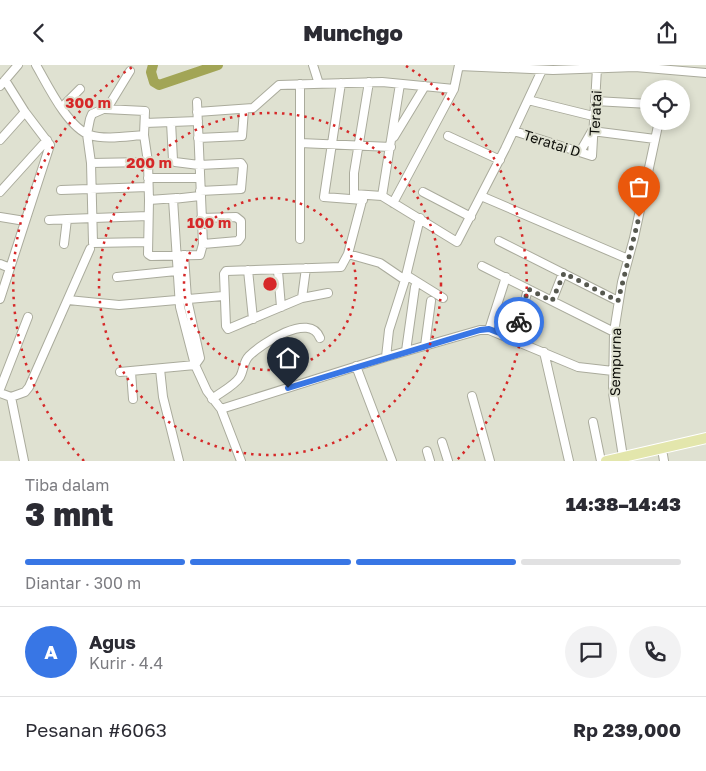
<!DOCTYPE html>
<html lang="id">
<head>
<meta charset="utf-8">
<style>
	:root { --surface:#fff; --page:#f2f2f3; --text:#2b2b33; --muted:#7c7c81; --line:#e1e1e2; --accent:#3876e5 }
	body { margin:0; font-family:"Golos Text",sans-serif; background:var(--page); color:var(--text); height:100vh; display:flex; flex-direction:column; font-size:19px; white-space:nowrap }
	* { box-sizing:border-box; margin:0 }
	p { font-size:16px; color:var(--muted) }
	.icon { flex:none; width:28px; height:28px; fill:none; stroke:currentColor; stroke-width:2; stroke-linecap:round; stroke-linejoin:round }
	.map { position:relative; height:396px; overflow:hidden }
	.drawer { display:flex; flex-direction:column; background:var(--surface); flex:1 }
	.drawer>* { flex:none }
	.controls { position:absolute; left:640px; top:15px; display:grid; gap:10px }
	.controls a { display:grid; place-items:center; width:50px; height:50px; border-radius:50%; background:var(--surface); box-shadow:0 2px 8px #0003; font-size:25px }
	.pin { position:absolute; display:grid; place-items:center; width:42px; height:42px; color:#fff; margin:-51px -21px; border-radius:50% 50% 50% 0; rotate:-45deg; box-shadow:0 0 5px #0007 }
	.pin .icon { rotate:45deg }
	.courier { position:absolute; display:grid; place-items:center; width:50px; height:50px; margin:-25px; border:4px solid #3876e5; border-radius:50%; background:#fff; color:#222; box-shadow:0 1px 6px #0007 }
	.overview em { font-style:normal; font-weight:800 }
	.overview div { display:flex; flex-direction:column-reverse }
	.overview { display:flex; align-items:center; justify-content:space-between; height:85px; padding:0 25px }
	h1 { font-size:32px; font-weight:800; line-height:38px }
	.bar { display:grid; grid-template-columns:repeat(4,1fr); gap:8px 5px; align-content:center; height:60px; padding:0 25px }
	.bar i { height:6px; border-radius:4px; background:var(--line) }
	.bar .active { background:var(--accent) }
	.bar p { grid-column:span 4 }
	.line { display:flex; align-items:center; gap:12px; padding:0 25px; border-top:1px solid var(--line) }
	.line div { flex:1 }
	.round { display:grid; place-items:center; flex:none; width:52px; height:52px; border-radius:26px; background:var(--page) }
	header { display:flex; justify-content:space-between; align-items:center; height:65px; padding:0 25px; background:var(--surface); font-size:22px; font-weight:800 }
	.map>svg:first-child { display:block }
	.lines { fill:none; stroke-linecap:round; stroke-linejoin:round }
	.river { stroke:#a2a556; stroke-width:10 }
	.minor-casing { stroke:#aaab9c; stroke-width:10 }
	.major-casing { stroke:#fff; stroke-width:12 }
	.minor { stroke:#fff; stroke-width:8 }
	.major { stroke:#e3e6ac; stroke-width:10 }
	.done { stroke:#56584f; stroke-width:5; stroke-dasharray:0 9 }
	.route { stroke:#3876e5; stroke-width:6 }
	.ring { fill:none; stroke:#d62828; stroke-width:2.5; stroke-dasharray:2.5 5 }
	.labels { text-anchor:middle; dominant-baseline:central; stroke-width:4; stroke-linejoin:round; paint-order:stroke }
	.street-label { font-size:14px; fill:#0d0e09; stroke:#dfe1d1 }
	.centre { fill:#d62828; stroke:#dfe1d1; stroke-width:2.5 }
	.ring-label { font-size:15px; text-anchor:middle; font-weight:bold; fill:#d62828; stroke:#dfe1d1; stroke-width:4; stroke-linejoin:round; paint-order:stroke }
</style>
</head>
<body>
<header><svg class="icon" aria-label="back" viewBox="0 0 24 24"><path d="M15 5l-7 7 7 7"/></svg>Munchgo<svg class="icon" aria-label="share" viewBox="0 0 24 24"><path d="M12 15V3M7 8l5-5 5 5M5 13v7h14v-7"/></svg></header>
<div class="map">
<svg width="706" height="396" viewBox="0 0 706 396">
	<rect width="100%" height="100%" fill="#dfe1d1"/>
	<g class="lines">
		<!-- river -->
		<path class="river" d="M153 0 151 7 154 17 159 20 218 0"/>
		<defs>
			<path id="minor" d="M36 0C47 19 68 63 90 70 105 75 128 71 144 70
				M313 0 319 19
				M459 1 553 5 635 2 706 8
				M130 6 108 42 92 49 90 54 87 69 91 98 93 178 148 177
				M369 17 354 108V129L382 131 457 177 505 84 542 5
				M341 18 324 132 363 135
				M300 19V174
				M0 21 18 0
				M528 35 593 51
				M595 36 649 39
				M62 42 80 24
				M105 44 145 46 144 70 148 97 149 135 148 189 151 191 200 190 203 179 197 37
				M197 47 253 43 279 20 382 17 454 24
				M171 57 173 95 175 97 199 100 241 98 243 101 241 124 200 126
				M145 58 198 56
				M514 66 592 91 597 3
				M448 71 500 95
				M394 72 425 21
				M198 73 242 71 244 45
				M0 75 25 47
				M300 78 391 82
				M580 87 592 66 655 74
				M91 98 148 97
				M148 113H200
				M61 125 148 122
				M0 127 47 75
				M423 127 471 152
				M200 131 173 134 180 242 195 300 207 326 221 344 241 396
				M382 131 400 19
				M481 131 628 194
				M149 135 177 133
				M393 138 454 24 459 0
				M0 152 25 156
				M201 153 236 152 241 156V172L238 176 203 179
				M49 155 67 154
				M499 176 618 236
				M64 179 67 154 148 151
				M348 189 363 132
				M0 199 10 203
				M482 201 614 267
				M248 205 253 254
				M278 206 281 242
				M406 210 443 233
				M117 212 176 206
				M328 228 302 233 228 264 226 261 224 209 226 206 341 202 348 189 380 198 405 215
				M302 233 306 203
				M0 234 50 80 25 47 5 15
				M68 235 119 240 223 231
				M552 236 563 208
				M489 265 506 212
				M515 274 528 224
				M425 281 431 236
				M406 286 415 222
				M544 287 569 396
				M386 292 389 265 405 215 420 153
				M356 301 392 396
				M160 304 163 332 179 396
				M120 307 195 300 200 293 187 234 184 190
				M131 307 133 334
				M0 324 28 252
				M0 328 11 332 24 396
				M472 331 490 396
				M11 332 25 327 29 322 90 184
				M212 334C221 327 234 321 240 312 244 305 243 297 249 291 261 279 310 246 320 273
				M221 344 386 292 480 265H489L578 302 613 306
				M593 357 601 396
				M442 377 448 396
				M427 386 430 396
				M663 390 664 396
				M623 392 613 328 614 267 622 217 634 173 659 56"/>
			<path id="major" d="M606 396 706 373"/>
		</defs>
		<!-- minor casing -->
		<use href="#minor" class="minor-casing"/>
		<!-- major casing -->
		<use href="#major" class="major-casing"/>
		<!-- minor -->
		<use href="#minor" class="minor"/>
		<!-- major -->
		<use href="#major" class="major"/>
	</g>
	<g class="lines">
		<!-- done -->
		<path class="done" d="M519 257 528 224 552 236 564 208 618 236 639 152"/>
		<!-- route -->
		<path class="route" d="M288 323 480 265 489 264 515 274 519 257"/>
	</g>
	<!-- distance rings -->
	<g class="ring">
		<circle cx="270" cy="219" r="86"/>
		<circle cx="270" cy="219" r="171"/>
		<path d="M84 396A257 257 0 0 1 134 1M406 1A257 257 0 0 1 456 396"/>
	</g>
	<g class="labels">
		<!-- street labels -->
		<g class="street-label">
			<text transform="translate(595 48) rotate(-87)">Teratai</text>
			<text transform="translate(552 78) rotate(18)">Teratai D</text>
			<text transform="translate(615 297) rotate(-89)">Sempurna</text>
		</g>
	</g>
	<circle cx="270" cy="219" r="8" class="centre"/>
	<g class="ring-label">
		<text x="88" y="43">300 m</text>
		<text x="149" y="103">200 m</text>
		<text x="209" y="163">100 m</text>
	</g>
</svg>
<div class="controls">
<a><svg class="icon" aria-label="locate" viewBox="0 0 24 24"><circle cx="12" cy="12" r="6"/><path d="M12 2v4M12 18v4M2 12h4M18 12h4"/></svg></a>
</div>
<div class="pin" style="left:639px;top:152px;background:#ea580c"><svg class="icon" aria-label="bag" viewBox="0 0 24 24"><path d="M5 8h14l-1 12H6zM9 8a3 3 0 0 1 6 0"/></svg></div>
<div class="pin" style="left:288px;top:323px;background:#1f2937"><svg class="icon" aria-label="home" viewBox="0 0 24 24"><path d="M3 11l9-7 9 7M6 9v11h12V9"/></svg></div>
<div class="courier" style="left:519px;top:257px"><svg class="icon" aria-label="bike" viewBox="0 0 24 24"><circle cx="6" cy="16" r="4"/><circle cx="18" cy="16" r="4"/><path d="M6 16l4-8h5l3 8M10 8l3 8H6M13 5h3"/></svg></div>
</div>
<section class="drawer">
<div class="overview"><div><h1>3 mnt</h1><p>Tiba dalam</p></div><em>14:38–14:43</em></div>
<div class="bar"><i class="active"></i><i class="active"></i><i class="active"></i><i></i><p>Diantar · 300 m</p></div>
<div class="line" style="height:90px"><b class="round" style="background:var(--accent);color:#fff">A</b><div><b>Agus</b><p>Kurir · 4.4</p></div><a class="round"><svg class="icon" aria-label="chat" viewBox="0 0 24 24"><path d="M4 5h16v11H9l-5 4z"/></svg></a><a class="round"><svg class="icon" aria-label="phone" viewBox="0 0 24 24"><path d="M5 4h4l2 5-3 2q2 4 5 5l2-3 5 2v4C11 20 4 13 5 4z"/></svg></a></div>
<div class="line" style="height:65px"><div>Pesanan #6063</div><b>Rp 239,000</b></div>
</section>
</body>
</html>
